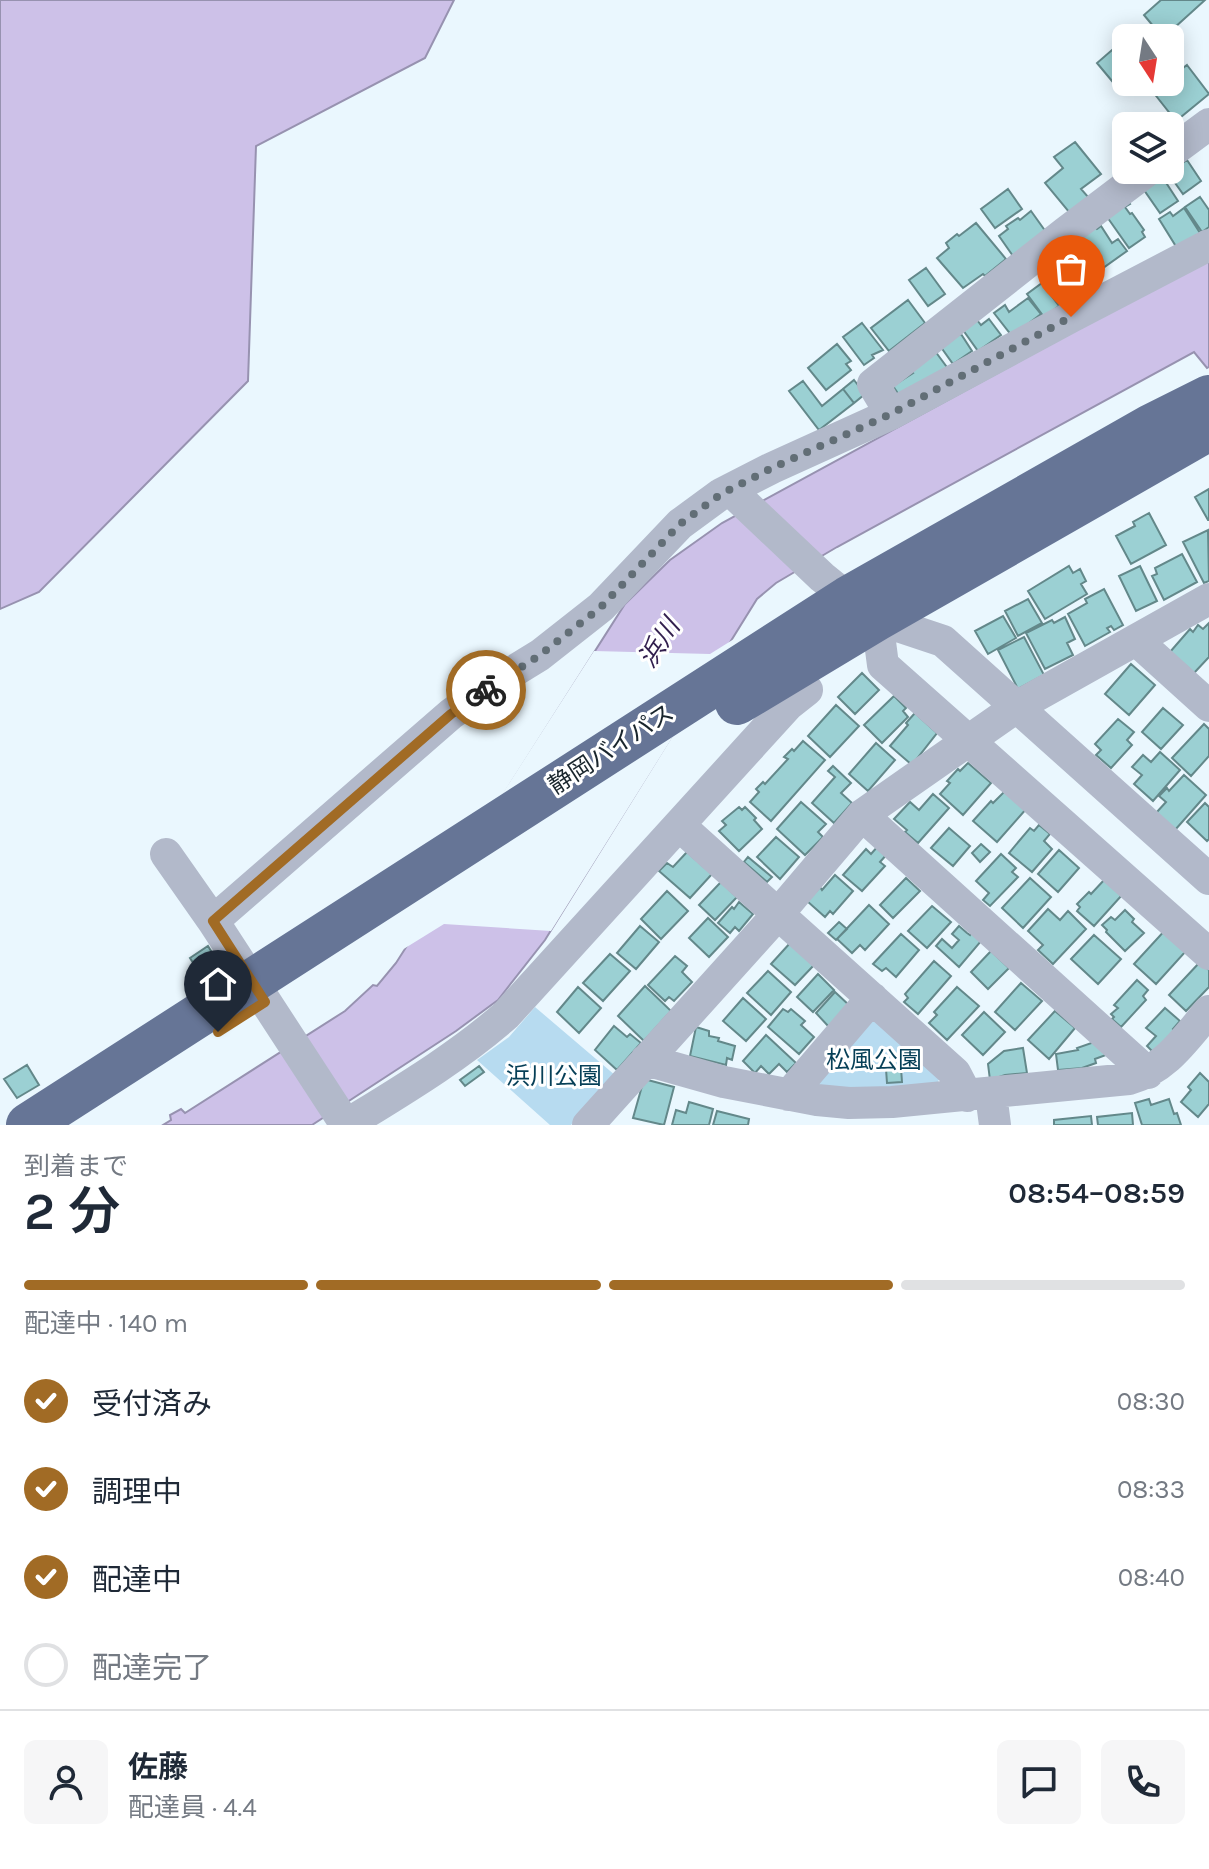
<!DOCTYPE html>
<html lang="ja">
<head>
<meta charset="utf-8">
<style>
	:root { --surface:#fff; --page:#f6f6f7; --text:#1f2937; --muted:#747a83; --line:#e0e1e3; --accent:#a16b25 }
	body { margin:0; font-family:Karla,"Noto Sans JP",sans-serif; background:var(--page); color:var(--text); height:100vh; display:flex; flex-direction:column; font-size:30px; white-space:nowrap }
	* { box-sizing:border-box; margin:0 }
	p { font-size:26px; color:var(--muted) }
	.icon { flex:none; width:44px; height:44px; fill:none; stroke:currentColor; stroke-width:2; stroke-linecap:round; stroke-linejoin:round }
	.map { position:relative; height:1125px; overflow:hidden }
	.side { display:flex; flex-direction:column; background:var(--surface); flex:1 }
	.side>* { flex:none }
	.needle { width:52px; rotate:168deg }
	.fabs { position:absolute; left:1112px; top:24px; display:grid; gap:16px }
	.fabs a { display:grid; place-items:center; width:72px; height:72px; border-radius:12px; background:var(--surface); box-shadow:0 4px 20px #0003; font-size:40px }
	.pin { position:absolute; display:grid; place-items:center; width:68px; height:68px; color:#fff; margin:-82px -34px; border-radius:50% 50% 50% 0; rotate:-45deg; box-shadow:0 0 8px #0007 }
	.pin .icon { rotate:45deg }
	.courier { position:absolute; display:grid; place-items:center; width:80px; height:80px; margin:-40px; border:6px solid #a16b25; border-radius:50%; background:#fff; color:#222; box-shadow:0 2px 10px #0007 }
	.overview em { font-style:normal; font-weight:600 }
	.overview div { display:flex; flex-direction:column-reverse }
	.overview { display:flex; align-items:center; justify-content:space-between; height:136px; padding:0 24px }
	h1 { font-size:52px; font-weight:600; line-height:60px }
	.bar { display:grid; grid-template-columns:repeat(4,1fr); gap:12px 8px; align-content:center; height:96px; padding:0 24px }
	.bar i { height:10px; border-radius:6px; background:var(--line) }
	.bar .active { background:var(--accent) }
	.bar p { grid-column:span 4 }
	.line { display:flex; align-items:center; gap:20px; padding:0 24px; border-top:2px solid var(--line) }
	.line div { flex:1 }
	.round { display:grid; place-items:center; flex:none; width:84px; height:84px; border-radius:12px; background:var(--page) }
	ol { padding:0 24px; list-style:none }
	li { display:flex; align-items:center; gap:24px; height:88px }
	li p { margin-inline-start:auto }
	li .icon { padding:8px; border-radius:50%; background:var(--accent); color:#fff; stroke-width:4 }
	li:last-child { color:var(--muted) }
	li i { width:44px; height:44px; border:4px solid var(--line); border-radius:50% }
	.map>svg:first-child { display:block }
	.green { fill:#b7dbf0 }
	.water { fill:#cdc1e8; stroke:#9792b0; stroke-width:2 }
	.pier { fill:#eaf7fe }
	.building { fill:#9bd0d3; stroke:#63888a; stroke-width:2 }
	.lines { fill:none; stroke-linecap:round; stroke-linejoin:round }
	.minor { stroke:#b2b9ca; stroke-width:32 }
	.highway { stroke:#667596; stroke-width:44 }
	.done { stroke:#626e76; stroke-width:8; stroke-dasharray:0 14.4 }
	.route { stroke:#a16b25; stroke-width:10 }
	.labels { text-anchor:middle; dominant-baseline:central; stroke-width:6; stroke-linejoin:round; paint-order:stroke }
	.street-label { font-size:24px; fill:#19252c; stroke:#fff }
	.park-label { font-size:24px; fill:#063f57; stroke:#fff }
	.water-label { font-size:26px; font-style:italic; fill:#321f4e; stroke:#fff }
</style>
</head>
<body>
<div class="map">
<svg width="1209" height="1125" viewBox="0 0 1209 1125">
	<rect width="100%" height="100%" fill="#eaf7fe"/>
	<!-- green -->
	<path class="green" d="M535 1007 616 1076 571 1125H550L477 1060 509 1037Z
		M877 1019 940 1076 936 1088 819 1090 816 1075 861 1023Z"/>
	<!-- water -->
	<path class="water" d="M0 0H454L425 58 256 146 248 381 39 592 0 609Z
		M1209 261V367L1207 368 1194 352 837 547 776 583 757 599 545 940 498 1000 456 1031 312 1125H163L171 1120 170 1115 181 1109 185 1113 345 1011 373 985 377 986 396 963 625 604 670 560 722 523 1104 315Z"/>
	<!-- pier -->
	<path class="pier" d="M734 639 551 931 444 924 402 950 594 651 710 654Z"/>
	<!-- building -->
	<path class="building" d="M1161 0H1205L1163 38 1144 15Z
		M1126 38V79L1117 87 1097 63Z
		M1187 65 1209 94 1176 121 1153 92 1165 82H1170V78Z
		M1075 142 1101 174 1081 189 1089 198 1069 212 1045 183 1063 168 1054 157Z
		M1187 160 1201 181 1183 194 1168 173Z
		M1163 178 1178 201 1160 213 1144 190Z
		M1008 189 1022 209 995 228 981 209Z
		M1125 197 1130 204 1125 207 1130 214 1132 213 1144 230 1142 232 1145 237 1129 248 1105 214Z
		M1200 197 1209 210V227L1202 232 1185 207Z
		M1184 208 1200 233 1177 248 1159 219 1170 212 1173 216Z
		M1031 211 1046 232 1013 256 999 236 1008 229 1006 226 1018 218 1020 220Z
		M976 223 1006 259 985 276 983 274 963 288 937 258 949 248 946 243 957 234 959 236Z
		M1094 226 1097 229 1101 226 1112 243 1118 239 1127 251 1103 268 1080 235Z
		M926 268 945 294 928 306 909 280Z
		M1042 283 1059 306 1044 317 1027 294Z
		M1028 298 1041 314 1012 336 994 313 1005 305 1009 312Z
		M908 300 925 323 889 351 871 328Z
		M989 319 1001 335 978 351 963 330 977 320 981 325Z
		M862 323 883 350 872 355 874 358 864 365 843 337Z
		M961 334 972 351 953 364 938 343Z
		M837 344 851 361 846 364 851 370 826 390 808 368Z
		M935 351 949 370 903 401 893 386 913 373 910 370Z
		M854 380 865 394 854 403 843 389Z
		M803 381 822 406 843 389 854 403 819 430 789 391Z
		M1209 489V520H1208L1195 497Z
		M1149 513 1166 545 1131 564 1116 536 1135 526 1133 522Z
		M1208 530 1209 581 1204 583 1183 542Z
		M1182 554 1197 582 1164 600 1152 576 1157 574 1155 568Z
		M1069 566 1073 573 1080 569 1086 581 1081 584 1087 594 1045 619 1028 591Z
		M1140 566 1157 601 1136 611 1119 576Z
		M1104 589 1123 625 1114 630 1111 626 1107 628 1110 632 1085 646 1068 614 1087 603 1085 599Z
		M1028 599 1042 623 1018 636 1005 611Z
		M1003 616 1016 638 988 654 975 631Z
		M1065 617 1075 639 1067 643 1073 655 1045 669 1026 633 1052 620 1054 623Z
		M1209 623V657L1194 673 1170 652 1190 629 1193 632 1198 625 1203 629Z
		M1024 637 1044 675 1018 689 998 650Z
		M1131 664 1155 685 1129 715 1105 694Z
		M862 673 879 690 855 714 838 697Z
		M894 696 906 708 903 711 908 717 882 743 864 725Z
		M836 705 859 726 830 757 808 736Z
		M1163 708 1183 725 1161 749 1142 732Z
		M915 713 937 733 912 765 890 746 908 725 906 723Z
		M1118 719 1134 732 1127 740 1132 745 1111 768 1096 755 1101 750 1095 744Z
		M1204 724 1209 729V756L1191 776 1172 758Z
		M803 741 825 760 771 821 750 802 759 792 756 789 763 782 765 784 788 759 784 757 792 749 794 751Z
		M876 743 895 760 868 791 849 774Z
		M1160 752 1180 770 1153 801 1134 784 1142 775 1132 767 1143 755 1151 762Z
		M968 763 991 783 963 815 940 794 950 783 947 781 958 769 960 771Z
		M833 766 851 783 841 793 852 803 834 823 812 803 835 777 828 771Z
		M1184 775 1206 795 1175 830 1156 813 1166 802 1159 796 1167 788 1169 791Z
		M1006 790 1027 808 997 842 973 821 991 801 993 803Z
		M933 794 949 808 918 843 905 832 907 830 894 819 910 802 919 810Z
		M801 802 826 824 818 832 823 837 805 855 777 829Z
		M1205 803 1209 807V839L1207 841 1187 822Z
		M739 807 742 810 745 807 756 818 754 820 762 829 739 851 719 831 726 825 722 821Z
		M1039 825 1050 834 1044 841 1052 849 1032 872 1009 853 1030 828 1034 831Z
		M949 828 970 846 953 866 931 848Z
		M776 837 799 857 780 879 757 857Z
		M981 844 990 852 980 862 972 853Z
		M879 845 888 853 880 862 885 866 862 891 843 875 866 849 871 854Z
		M1059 850 1079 868 1058 892 1038 874Z
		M687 852 712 874 690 898 659 871 667 863 673 867Z
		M1001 854 1016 868 1012 872 1018 877 990 906 983 900 989 893 976 881Z
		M748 857 772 877 767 882 744 862Z
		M835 875 853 891 833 914 830 911 825 917 807 901 820 887 822 890Z
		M906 878 920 891 893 918 880 905Z
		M1030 878 1051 897 1023 928 1002 908Z
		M1105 879 1122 895 1094 926 1077 911 1080 907 1077 904 1089 892 1091 894Z
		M721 882 737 897 715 920 699 905Z
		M667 891 688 911 661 939 641 919Z
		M739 902 753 914 739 931 735 927 730 933 718 923 732 907 734 909Z
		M869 905 889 924 865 950 860 945 852 953 837 939Z
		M932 906 951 922 927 948 908 931Z
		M1048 909 1060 920 1068 911 1086 929 1053 964 1038 950 1043 945 1028 931Z
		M1125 910 1134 919 1132 922 1144 933 1125 951 1106 932 1107 930 1102 925 1111 917 1115 920Z
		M708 918 728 937 709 957 689 938Z
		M839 922 847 929 836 940 828 933Z
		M640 926 659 942 636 969 617 953Z
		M959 926 967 933 970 935 972 932 982 940 959 967 936 946 942 939 952 948 959 940 952 934Z
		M1167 928 1186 951 1156 984 1134 964Z
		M901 934 919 950 896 977 886 968 882 971 873 964Z
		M1094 935 1121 959 1098 984 1071 959Z
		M791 942 815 964 795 985 771 964Z
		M208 946 222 969 204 980 190 958Z
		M991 951 1009 968 988 989 971 972Z
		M610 954 630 971 603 1001 583 983Z
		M675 956 687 966 682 972 692 982 674 1001 669 997 665 1001 648 985Z
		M934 961 951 976 918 1014 904 1002 908 998 905 994Z
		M1200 962 1209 970V987L1186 1011 1169 995Z
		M768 971 791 992 771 1015 747 993Z
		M818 974 834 990 813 1012 797 997Z
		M1137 980 1148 990 1143 996 1146 1000 1121 1027 1112 1019 1114 1017 1111 1014 1118 1008 1114 1005Z
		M1021 983 1042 1001 1015 1030 995 1012Z
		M645 986 671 1011 644 1041 618 1016Z
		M578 987 601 1008 579 1033 557 1012Z
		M957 987 979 1006 947 1040 929 1023 937 1015 934 1012Z
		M835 992 850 1006 829 1027 816 1013Z
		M743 998 766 1019 746 1041 723 1021Z
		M1165 1008 1180 1021 1173 1029 1179 1035 1158 1057 1147 1046 1156 1036 1146 1028Z
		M783 1009 788 1012 791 1009 805 1021 801 1025 814 1037 799 1054 768 1027Z
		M1055 1011 1075 1028 1049 1059 1028 1040Z
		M984 1012 1005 1032 983 1055 962 1035Z
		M614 1026 627 1037 630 1034 641 1043 617 1070 595 1050Z
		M696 1027 709 1031V1036L719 1038 718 1041 735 1046 732 1060 727 1058 726 1065 690 1056Z
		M766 1035 796 1063 787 1072 779 1064 769 1074 761 1066 755 1073 743 1061Z
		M1100 1040 1106 1055 1095 1059 1096 1063 1082 1068 1058 1070 1056 1054 1078 1050 1077 1048Z
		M1023 1048 1027 1073 1005 1075 990 1080 988 1064 1004 1051Z
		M27 1065 39 1085 17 1098 4 1079Z
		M479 1066 484 1072 465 1086 460 1080Z
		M901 1068 902 1082 887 1083 886 1069Z
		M1200 1073 1209 1082V1104L1198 1117 1181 1102 1191 1090 1188 1087Z
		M644 1079 674 1087 664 1125 633 1118Z
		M1149 1099 1151 1105 1169 1099 1174 1114 1177 1113 1181 1125H1142L1135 1103Z
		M689 1102 713 1109 709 1125H672L676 1110 686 1113Z
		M717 1111 749 1119 748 1125H713Z
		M1132 1113 1133 1125H1098L1097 1117Z
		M1091 1116 1092 1125H1054V1120Z"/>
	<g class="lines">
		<!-- minor -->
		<path class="minor" d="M1170 153 1209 124
			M891 414 873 384 1066 232 1148 170
			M730 490 822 577 848 598 877 619 943 641 1209 879
			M877 619 883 665 1209 954
			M1136 640 1209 706
			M862 815 1148 1073
			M680 826 955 1073 967 1096
			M166 854 213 921 346 1125
			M213 921 451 714 496 682 540 655 601 607 680 524 721 494 772 468 891 414 1071 317 1209 245
			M646 1060 724 1082 817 1100 849 1103 892 1102 1129 1079C1166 1069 1185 1039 1209 1011
			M991 1094 995 1125
			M789 1095 872 998
			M346 1125C401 1091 457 1058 506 1015L788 705 807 690
			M588 1125 778 914 862 815 1018 706 1209 599"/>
		<!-- highway -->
		<path class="highway" d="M737 703 877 619 1209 429
			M28 1125 848 598 1151 426 1209 397"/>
	</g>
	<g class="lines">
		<!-- done -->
		<path class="done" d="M486 690 540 655 601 607 680 524 721 494 772 468 891 414 1071 317"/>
		<!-- route -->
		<path class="route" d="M218 1032 265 1002 213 921 451 714 486 690"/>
	</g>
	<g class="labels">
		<!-- street labels -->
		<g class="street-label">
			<text transform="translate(611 749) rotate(-33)">静岡バイパス</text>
		</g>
		<!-- park labels -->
		<g class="park-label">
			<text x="874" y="1060">松風公園</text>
			<text x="554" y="1076">浜川公園</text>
		</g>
		<!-- water labels -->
		<g class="water-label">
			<text transform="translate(659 643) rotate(-57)">浜川</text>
		</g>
	</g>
</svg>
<div class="fabs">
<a><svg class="needle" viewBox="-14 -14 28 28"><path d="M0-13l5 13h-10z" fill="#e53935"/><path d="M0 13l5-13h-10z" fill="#747a83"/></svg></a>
<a><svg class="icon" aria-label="layers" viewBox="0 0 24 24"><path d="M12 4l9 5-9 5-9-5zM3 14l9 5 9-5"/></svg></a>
</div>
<div class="pin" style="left:1071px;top:317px;background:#ea580c"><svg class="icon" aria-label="bag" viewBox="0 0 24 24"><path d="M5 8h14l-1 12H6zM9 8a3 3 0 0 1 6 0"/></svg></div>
<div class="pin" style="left:218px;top:1032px;background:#1f2937"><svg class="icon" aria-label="home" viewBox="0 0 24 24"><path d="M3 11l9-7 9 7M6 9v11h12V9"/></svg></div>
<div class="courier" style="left:486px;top:690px"><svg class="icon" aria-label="bike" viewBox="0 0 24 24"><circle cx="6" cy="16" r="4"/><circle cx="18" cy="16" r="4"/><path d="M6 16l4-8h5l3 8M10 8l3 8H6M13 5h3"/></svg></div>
</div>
<section class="side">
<div class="overview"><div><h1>2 分</h1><p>到着まで</p></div><em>08:54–08:59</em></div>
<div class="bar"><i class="active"></i><i class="active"></i><i class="active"></i><i></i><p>配達中 · 140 m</p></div>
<ol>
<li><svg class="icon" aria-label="check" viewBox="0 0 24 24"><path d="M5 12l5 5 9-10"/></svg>受付済み<p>08:30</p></li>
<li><svg class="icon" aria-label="check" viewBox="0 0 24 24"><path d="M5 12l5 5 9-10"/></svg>調理中<p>08:33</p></li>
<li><svg class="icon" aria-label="check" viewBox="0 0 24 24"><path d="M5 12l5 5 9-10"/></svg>配達中<p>08:40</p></li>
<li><i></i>配達完了</li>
</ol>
<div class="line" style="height:144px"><a class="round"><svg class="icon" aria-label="person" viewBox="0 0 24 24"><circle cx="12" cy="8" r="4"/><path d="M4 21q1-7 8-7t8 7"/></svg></a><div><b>佐藤</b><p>配達員 · 4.4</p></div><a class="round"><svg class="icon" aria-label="chat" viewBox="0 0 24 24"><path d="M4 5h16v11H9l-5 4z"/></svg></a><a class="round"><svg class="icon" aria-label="phone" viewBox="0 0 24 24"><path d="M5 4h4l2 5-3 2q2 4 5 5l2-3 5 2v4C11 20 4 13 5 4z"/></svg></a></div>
</section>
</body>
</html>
